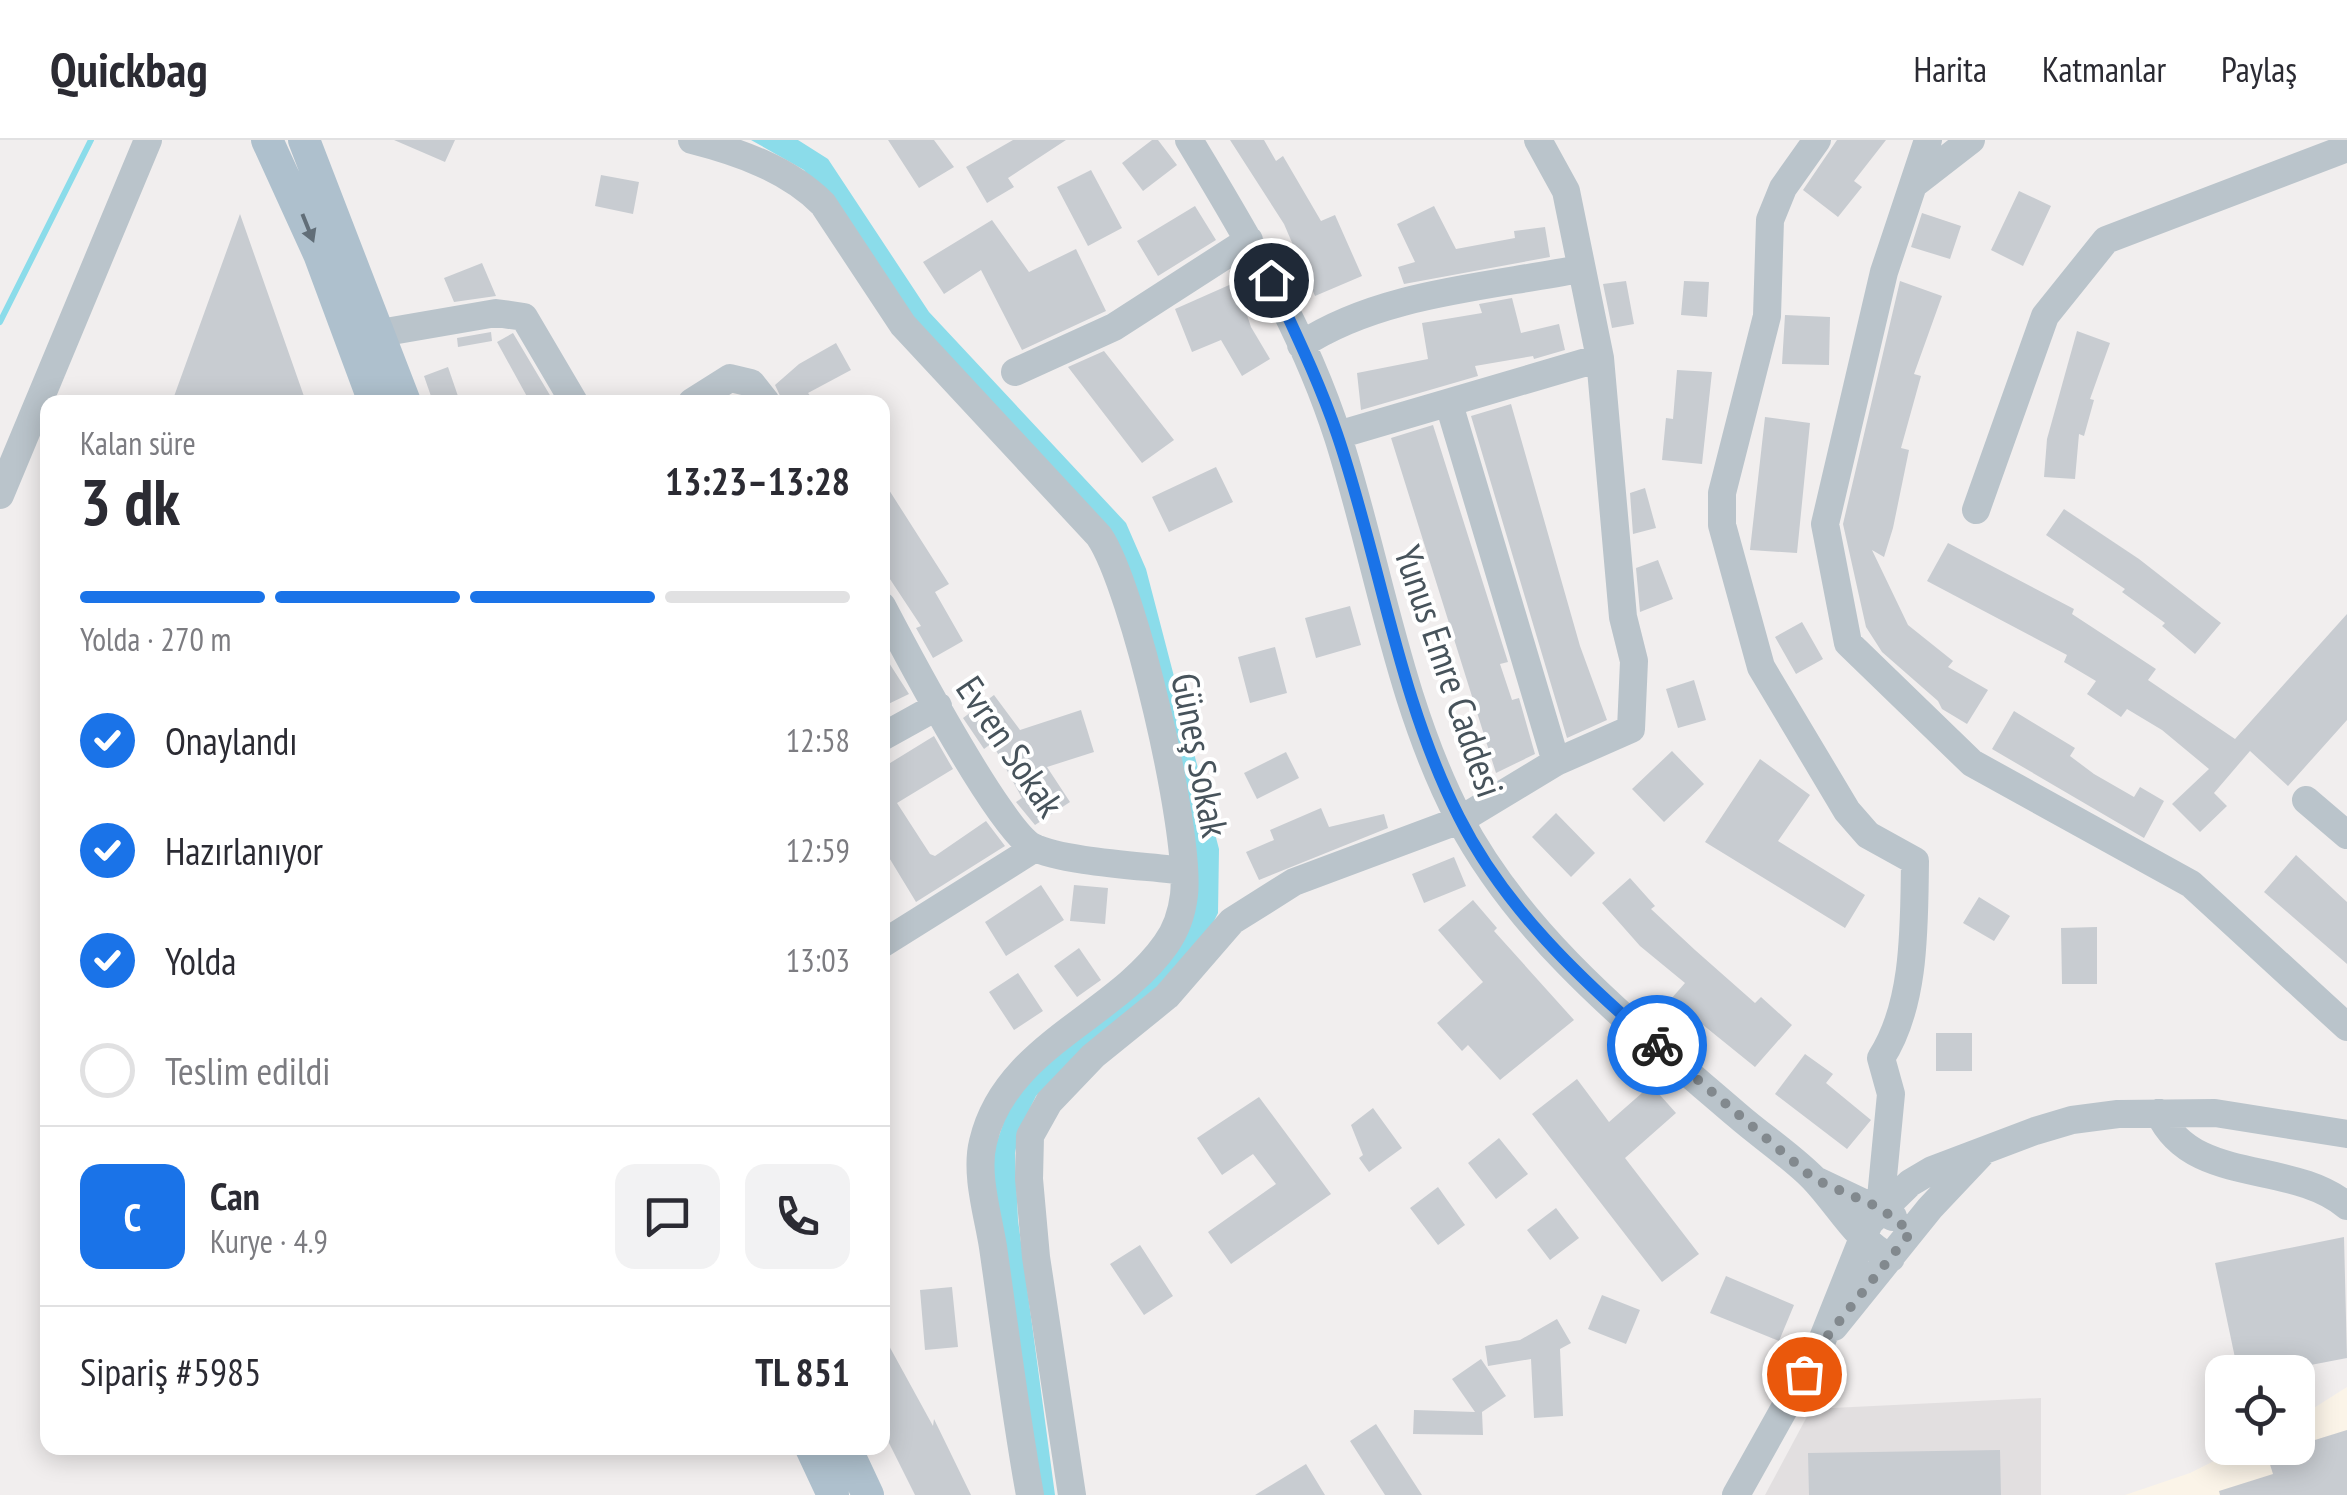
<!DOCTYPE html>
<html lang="tr">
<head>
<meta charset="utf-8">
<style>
	:root { --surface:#fff; --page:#f2f2f3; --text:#2b2b33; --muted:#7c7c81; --line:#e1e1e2; --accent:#1a73e8 }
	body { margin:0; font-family:"PT Sans Narrow",sans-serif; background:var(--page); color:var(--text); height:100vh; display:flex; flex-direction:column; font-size:38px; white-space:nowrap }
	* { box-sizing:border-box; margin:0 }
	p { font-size:32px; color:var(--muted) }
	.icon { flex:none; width:55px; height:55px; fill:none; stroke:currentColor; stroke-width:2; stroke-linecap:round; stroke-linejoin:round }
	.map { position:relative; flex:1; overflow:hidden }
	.details { position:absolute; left:40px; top:255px; width:850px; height:1060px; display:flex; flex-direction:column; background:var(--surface); border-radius:20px; box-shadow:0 5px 25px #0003 }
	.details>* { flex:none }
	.controls { position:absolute; left:2205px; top:1215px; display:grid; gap:20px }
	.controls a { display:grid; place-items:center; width:110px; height:110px; border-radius:20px; background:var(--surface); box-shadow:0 5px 25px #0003; font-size:50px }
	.pin { position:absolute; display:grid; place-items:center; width:85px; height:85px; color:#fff; margin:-42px; border:5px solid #fff; border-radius:50%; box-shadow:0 2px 10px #0007 }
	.courier { position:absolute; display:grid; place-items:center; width:100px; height:100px; margin:-50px; border:8px solid #1a73e8; border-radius:50%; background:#fff; color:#222; box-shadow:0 2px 12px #0007 }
	.summary em { font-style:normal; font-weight:700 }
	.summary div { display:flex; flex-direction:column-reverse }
	.summary { display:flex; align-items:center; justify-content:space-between; height:170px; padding:0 40px }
	h1 { font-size:65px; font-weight:700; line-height:75px }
	.bar { display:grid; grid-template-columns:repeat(4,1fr); gap:15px 10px; align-content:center; height:120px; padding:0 40px }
	.bar i { height:12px; border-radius:8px; background:var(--line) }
	.bar .current { background:var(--accent) }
	.bar p { grid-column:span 4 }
	.line { display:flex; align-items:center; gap:25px; padding:0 40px; border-top:2px solid var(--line) }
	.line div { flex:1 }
	.round { display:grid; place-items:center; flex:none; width:105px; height:105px; border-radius:20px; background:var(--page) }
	ol { padding:0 40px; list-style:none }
	li { display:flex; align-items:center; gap:30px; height:110px }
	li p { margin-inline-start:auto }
	li .icon { padding:10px; border-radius:50%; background:var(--accent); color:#fff; stroke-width:4 }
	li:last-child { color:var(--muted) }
	li i { width:55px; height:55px; border:5px solid var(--line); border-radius:50% }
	header { display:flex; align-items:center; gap:60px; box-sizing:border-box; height:140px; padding:0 50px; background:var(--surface); border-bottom:2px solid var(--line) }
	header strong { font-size:48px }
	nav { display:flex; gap:55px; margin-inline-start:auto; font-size:35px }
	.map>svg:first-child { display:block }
	.commercial { fill:#fbf4e8 }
	.education { fill:#e2dfe0 }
	.water { fill:#8bdcea }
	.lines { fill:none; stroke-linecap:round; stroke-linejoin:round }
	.stream { stroke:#8bdcea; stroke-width:6 }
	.building { fill:#c8ccd1 }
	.minor { stroke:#bac4cb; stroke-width:28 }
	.major { stroke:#aec0cd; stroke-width:32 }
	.oneway { fill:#616e78 }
	.done { stroke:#82898e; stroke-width:10; stroke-dasharray:0 18 }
	.route { stroke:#1a73e8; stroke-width:12 }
	.labels { text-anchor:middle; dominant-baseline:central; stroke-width:8; stroke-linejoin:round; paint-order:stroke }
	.street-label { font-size:38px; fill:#47535b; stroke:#fff }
</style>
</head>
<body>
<header>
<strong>Quickbag</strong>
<nav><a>Harita</a><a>Katmanlar</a><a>Paylaş</a></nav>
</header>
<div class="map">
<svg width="2347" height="1355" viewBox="0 0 2347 1355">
	<rect width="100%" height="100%" fill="#f1eeee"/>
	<!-- commercial -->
	<path class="commercial" d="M2347 1247V1355H2125L2190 1333 2240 1308H2298V1278Z"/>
	<!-- education -->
	<path class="education" d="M2041 1258V1355H1765L1811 1269Z"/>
	<!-- water -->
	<path class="water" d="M751 0H798L828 19 929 172 1126 383 1146 429 1219 709 1218 773 1197 815 1062 930 1036 956 1020 989 1015 1013 1018 1080 1055 1355H1038L990 1022 1013 955 1190 769 1125 420 907 178 804 30Z"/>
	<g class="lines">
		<!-- stream -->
		<path class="stream" d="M0 182 91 0"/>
	</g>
	<!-- building -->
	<path class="building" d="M394 0H455L445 22Z
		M888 0H934L954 27 919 48Z
		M1013 0H1066L1008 38 1014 47 987 63 966 27Z
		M1152 0H1158L1177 25 1143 51 1122 23Z
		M1230 0H1264L1276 21 1283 16 1321 81 1335 75 1362 136 1315 156 1284 84Z
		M1837 0H1886L1854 41 1862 47 1838 77 1803 50Z
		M1091 30 1122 88 1088 106 1057 47Z
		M601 35 639 42 633 74 595 66Z
		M2019 51 2051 66 2023 126 1991 110Z
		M1195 66 1216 100 1158 136 1137 101Z
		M1434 66 1456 109 1515 98 1514 91 1545 87 1550 117 1404 144 1398 127 1415 122 1397 84Z
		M1922 73 1961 86 1950 119 1911 107Z
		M240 74 306 262H172Z
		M992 80 1029 132 1076 109 1106 171 1022 210 981 130 944 154 923 122Z
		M482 123 496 156 454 162 444 138Z
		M1626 141 1634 184 1612 188 1603 144Z
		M1684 141 1709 142 1707 177 1681 175Z
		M1900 141 1942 156 1914 234 1921 236 1901 308 1909 310 1893 388 1884 417 1872 410 1908 485 1953 521 1948 527 1988 550 1967 584 1942 569 1938 561 1882 512 1866 487 1843 384Z
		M1236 142 1251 187 1270 219 1242 236 1221 200 1192 212 1175 169Z
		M1512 158 1521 193 1559 184 1565 210 1534 219 1533 216 1475 226 1478 236 1361 270 1357 233 1428 219 1422 183 1482 173 1479 164Z
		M1785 175 1830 177 1829 225 1782 224Z
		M2077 191 2110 203 2090 259 2094 260 2084 296 2079 294 2075 339 2044 337 2047 299Z
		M491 192 492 201 458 207 457 198Z
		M513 193 554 262H530L497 202Z
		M836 203 851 230 808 253 815 262H783L775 245 799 224Z
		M1104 211 1174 300 1142 323 1068 227Z
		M448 227 460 262H433L424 236Z
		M1677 230 1712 232 1702 324 1662 320 1666 278 1673 279Z
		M1511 264 1580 506 1607 580 1567 598 1471 276Z
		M1765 277 1810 283 1797 413 1750 410Z
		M1433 285 1508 522 1500 524 1512 560 1519 558 1535 614 1496 633 1391 298Z
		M1216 327 1233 362 1169 392 1152 357Z
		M882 339 949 444 935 452 963 501 933 518 916 488 921 486 882 427Z
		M1645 348 1656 388 1633 394 1630 353Z
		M2064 369 2139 419 2221 483 2195 514 2162 486 2165 483 2122 452 2125 449 2046 395Z
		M1948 403 2074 469 2072 474 2156 529 2148 540 2235 599 2347 474V580L2288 646 2250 611 2214 653 2227 666 2200 692 2172 664 2209 629 2162 590 2127 569 2121 577 2087 554 2096 541 2064 522 2067 515 1927 441Z
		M1658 420 1673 459 1640 472 1636 428Z
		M1350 466 1361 505 1316 518 1305 478Z
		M1802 482 1823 519 1796 534 1775 497Z
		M1275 507 1287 553 1250 563 1238 517Z
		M882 512 909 554 882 567Z
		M1694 540 1706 580 1678 588 1666 549Z
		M994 555 1020 590 1081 570 1094 612 1047 627 1070 662 1035 685 1016 662 1022 658 992 603 984 609 963 578Z
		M2014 571 2075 608 2070 616 2094 634 2134 657 2140 647 2164 661 2144 698 1992 609Z
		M934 596 953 629 897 663 930 714 935 716 986 681 1005 706 916 762 882 706V628Z
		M1672 611 1704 644 1664 682 1632 649Z
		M1286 612 1299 638 1257 659 1244 633Z
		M1760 619 1810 655 1778 701 1865 755 1845 788 1705 702Z
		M1321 668 1329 687 1384 674 1388 688 1259 740 1246 712 1274 700 1270 690Z
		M1556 673 1595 713 1571 737 1532 697Z
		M2296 715 2347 762V824L2264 752Z
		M1454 717 1466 746 1424 763 1412 734Z
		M1630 738 1655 766 1651 769 1695 810 1755 863 1761 857 1792 885 1755 927 1671 859 1685 843 1640 806 1602 763Z
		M1041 745 1064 780 1006 816 985 782Z
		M1074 745 1108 748 1105 784 1070 781Z
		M1979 757 2010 776 1994 801 1963 783Z
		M1473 760 1497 788 1494 791 1574 880 1500 940 1468 905 1462 911 1437 883 1483 842 1438 790Z
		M2097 787V844H2062L2061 788Z
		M1079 808 1101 840 1077 857 1054 826Z
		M1018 833 1043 871 1014 890 989 852Z
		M1936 893H1972V931H1936Z
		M1805 914 1833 934 1826 943 1871 980 1847 1009 1775 954Z
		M1577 939 1609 982 1651 945 1676 973 1625 1018 1699 1114 1662 1142 1532 974Z
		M1259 957 1331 1054 1231 1124 1208 1092 1276 1044 1253 1014 1222 1035 1197 998Z
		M1373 968 1402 1008 1369 1032 1359 1018 1363 1015 1351 985Z
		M1499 998 1528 1034 1496 1059 1468 1023Z
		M1438 1047 1465 1085 1438 1105 1410 1068Z
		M1556 1068 1579 1098 1550 1120 1527 1090Z
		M2344 1097 2347 1218 2275 1232H2238L2215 1123Z
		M1140 1105 1173 1156 1144 1175 1110 1124Z
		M1726 1136 1794 1165 1779 1201 1710 1173Z
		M952 1147 958 1207 925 1210 920 1150Z
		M1602 1155 1640 1170 1626 1204 1588 1189Z
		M1557 1179 1571 1203 1560 1209 1563 1276 1534 1278 1531 1219 1488 1226 1485 1206 1520 1200Z
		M882 1193 933 1286 934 1279 971 1355H915L882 1289Z
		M1481 1219 1506 1256 1482 1272 1483 1295 1413 1294 1414 1270 1475 1272 1452 1239Z
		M1376 1284 1422 1355H1385L1350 1301Z
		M2347 1290V1355H2220L2219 1351 2273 1334 2267 1315Z
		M2000 1310 2001 1355H1809L1808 1313Z
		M1306 1324 1325 1355H1255Z"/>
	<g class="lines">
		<!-- minor -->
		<path class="minor" d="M692 0C739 12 788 29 823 64L903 185 1099 396C1134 447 1191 693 1184 755 1182 772 1176 790 1166 804 1115 877 1005 906 983 1002 975 1034 988 1075 993 1107 1005 1190 1015 1273 1030 1355
			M1189 0C1246 94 1304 191 1338 297 1378 422 1398 561 1459 678 1523 800 1635 887 1737 975 1761 996 1790 1015 1813 1038 1840 1066 1855 1099 1891 1118
			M1817 0 1783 48 1770 80 1767 176 1722 353V385L1761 527 1847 671 1868 695 1915 721C1914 785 1916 864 1881 918L1891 954 1880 1068
			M1928 0 1884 132 1825 384 1848 503 1972 623 2191 744 2347 887
			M1913 45 1971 0
			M380 193 496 173 524 177 574 262
			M1301 205C1380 153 1488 147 1579 129
			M1015 232 1114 187 1249 100
			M692 262 730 238 751 243 766 262
			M1449 264 1556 622
			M1338 295 1600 218
			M0 355 148 0
			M1976 370 2045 176 2106 100 2347 8
			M882 466C904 508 1000 690 1033 707 1063 722 1147 726 1184 731
			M882 597 938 566
			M2306 660 2347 695
			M882 804 1035 708
			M2159 973C2192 1046 2291 1019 2347 1066
			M1815 1040 1893 1077
			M1834 1187 1930 1068 1981 1014
			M1072 1355 1036 1117 1029 1039 1030 996 1049 962 1093 916 1167 856 1232 781 1294 742 1460 680 1556 622 1631 589 1634 521 1623 477 1600 218 1566 51 1538 0
			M1736 1355 1821 1203 1869 1083 1910 1043 1932 1030 2035 991 2072 980 2118 974 2215 973 2347 994"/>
		<!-- major -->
		<path class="major" d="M267 0 319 114 374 262
			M304 0 405 262
			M811 1308 833 1355
			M846 1308 868 1355"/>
	</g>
	<!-- one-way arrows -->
	<defs><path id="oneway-solid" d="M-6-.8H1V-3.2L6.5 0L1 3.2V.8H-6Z" transform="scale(2.5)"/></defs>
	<use class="oneway" href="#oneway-solid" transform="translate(308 88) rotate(68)"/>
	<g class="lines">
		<!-- done -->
		<path class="done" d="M1657 905 1814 1039 1880 1068 1911 1092 1821 1204 1804 1234"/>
		<!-- route -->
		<path class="route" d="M1271 140C1294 190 1319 241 1337 294 1380 420 1398 557 1459 677 1504 767 1581 840 1657 905"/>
	</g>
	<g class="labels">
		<!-- street labels -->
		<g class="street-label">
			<text transform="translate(1450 531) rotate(71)">Yunus Emre Caddesi</text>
			<text transform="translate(1011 606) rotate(56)">Evren Sokak</text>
			<text transform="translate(1201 615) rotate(79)">Güneş Sokak</text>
		</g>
	</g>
</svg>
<div class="controls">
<a><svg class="icon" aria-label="locate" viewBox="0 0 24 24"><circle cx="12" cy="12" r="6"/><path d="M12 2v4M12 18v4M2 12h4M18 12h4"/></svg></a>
</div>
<div class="pin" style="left:1804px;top:1234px;background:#ea580c"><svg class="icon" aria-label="bag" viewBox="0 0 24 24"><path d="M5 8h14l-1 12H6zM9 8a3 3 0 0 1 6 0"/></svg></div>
<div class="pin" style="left:1271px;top:140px;background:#1f2937"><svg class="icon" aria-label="home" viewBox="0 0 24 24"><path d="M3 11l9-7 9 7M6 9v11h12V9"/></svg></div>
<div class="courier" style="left:1657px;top:905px"><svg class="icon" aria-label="bike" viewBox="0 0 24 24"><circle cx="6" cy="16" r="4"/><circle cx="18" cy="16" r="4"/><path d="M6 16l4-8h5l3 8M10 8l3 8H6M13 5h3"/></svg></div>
<section class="details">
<div class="summary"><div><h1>3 dk</h1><p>Kalan süre</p></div><em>13:23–13:28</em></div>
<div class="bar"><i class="current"></i><i class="current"></i><i class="current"></i><i></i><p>Yolda · 270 m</p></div>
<ol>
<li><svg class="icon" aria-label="check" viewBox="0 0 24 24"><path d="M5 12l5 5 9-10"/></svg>Onaylandı<p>12:58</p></li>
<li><svg class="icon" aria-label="check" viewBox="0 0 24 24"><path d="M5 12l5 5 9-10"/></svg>Hazırlanıyor<p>12:59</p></li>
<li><svg class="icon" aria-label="check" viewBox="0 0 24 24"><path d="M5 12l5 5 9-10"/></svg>Yolda<p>13:03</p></li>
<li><i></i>Teslim edildi</li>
</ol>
<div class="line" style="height:180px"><b class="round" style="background:var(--accent);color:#fff">C</b><div><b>Can</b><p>Kurye · 4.9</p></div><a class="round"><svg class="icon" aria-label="chat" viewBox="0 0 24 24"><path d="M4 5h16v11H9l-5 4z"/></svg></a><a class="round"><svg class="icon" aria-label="phone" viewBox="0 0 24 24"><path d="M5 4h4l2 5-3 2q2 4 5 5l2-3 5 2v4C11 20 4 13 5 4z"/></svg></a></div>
<div class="line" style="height:130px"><div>Sipariş #5985</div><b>TL 851</b></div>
</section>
</div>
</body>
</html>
